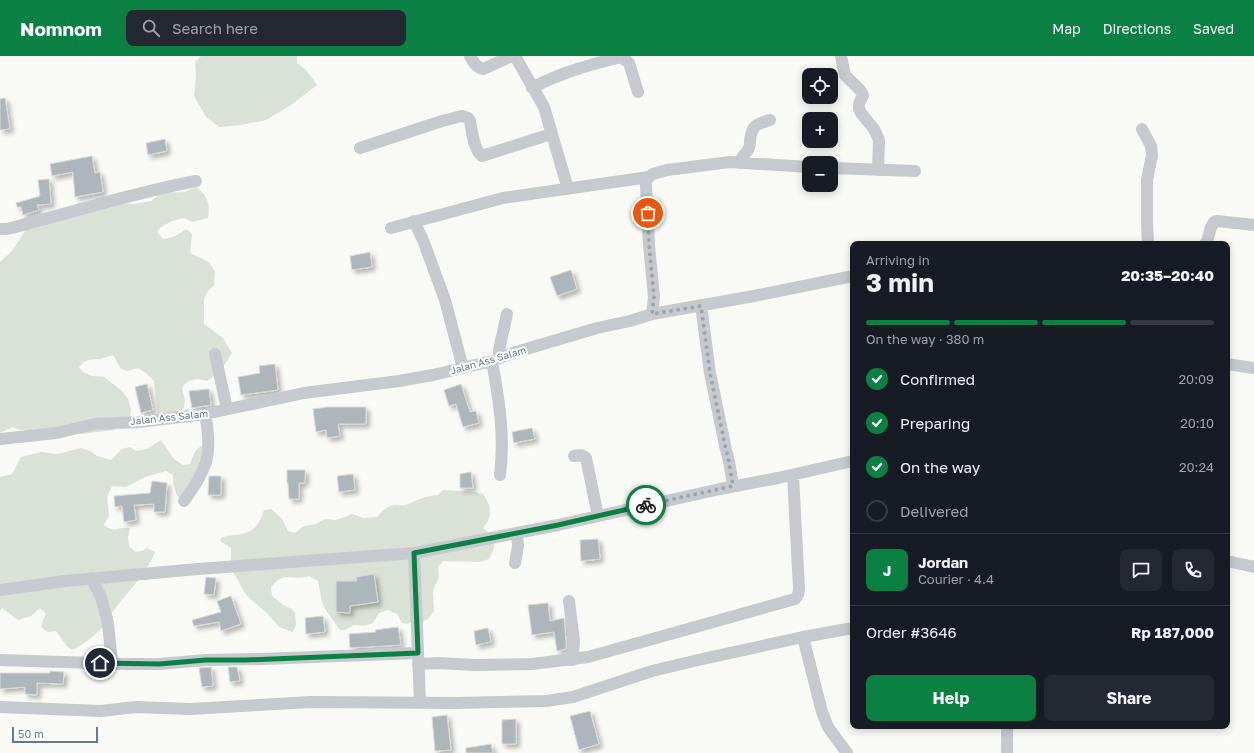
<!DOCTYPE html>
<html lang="en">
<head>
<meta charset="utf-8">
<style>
	:root { --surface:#171b24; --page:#242831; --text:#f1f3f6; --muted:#9ea1a6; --line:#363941; --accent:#0b8043 }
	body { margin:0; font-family:"Golos Text",sans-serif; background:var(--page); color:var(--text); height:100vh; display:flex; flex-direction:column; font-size:15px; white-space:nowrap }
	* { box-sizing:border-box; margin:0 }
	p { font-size:13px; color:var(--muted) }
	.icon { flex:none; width:22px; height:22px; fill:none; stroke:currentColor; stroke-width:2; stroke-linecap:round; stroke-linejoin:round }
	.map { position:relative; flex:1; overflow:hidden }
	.side { position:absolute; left:850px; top:185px; width:380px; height:488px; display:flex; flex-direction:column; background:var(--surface); border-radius:8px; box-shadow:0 2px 10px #0003 }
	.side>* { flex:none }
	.fabs { position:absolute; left:802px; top:12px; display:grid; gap:8px }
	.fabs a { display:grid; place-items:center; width:36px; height:36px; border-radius:8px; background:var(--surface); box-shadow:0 2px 10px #0003; font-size:20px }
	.scale { position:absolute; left:12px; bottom:10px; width:86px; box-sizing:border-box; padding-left:4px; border:2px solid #667989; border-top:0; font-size:11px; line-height:14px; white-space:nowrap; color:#667989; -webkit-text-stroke:3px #fff; paint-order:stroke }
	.pin { position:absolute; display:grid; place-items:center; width:34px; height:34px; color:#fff; margin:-17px; border:2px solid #fff; border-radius:50%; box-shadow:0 1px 4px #0007 }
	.courier { position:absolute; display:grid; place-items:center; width:40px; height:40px; margin:-20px; border:3px solid #0b8043; border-radius:50%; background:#fff; color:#222; box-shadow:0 1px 5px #0007 }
	.summary em { font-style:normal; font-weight:700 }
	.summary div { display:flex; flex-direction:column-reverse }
	.summary { display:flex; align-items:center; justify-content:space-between; height:68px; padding:0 16px }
	h1 { font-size:26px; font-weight:700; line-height:30px }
	.bar { display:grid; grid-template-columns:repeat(4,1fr); gap:6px 4px; align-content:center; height:48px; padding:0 16px }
	.bar i { height:5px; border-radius:3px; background:var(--line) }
	.bar .current { background:var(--accent) }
	.bar p { grid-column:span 4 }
	.line { display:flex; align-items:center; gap:10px; padding:0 16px; border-top:1px solid var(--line) }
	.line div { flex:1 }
	.round { display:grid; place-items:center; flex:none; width:42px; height:42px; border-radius:8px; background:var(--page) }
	ol { padding:0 16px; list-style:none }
	li { display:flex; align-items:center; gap:12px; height:44px }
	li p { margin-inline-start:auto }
	li .icon { padding:4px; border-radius:50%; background:var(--accent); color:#fff; stroke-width:4 }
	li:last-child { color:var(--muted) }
	li i { width:22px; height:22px; border:2px solid var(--line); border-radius:50% }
	.primary-button { display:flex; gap:8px; margin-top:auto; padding:8px 16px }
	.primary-button a { flex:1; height:46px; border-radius:8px; background:var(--accent); color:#fff; font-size:16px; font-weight:700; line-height:46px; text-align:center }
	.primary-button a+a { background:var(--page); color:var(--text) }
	header { display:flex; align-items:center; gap:24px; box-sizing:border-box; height:56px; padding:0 20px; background:var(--accent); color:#fff }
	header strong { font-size:19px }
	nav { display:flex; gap:22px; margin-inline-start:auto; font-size:14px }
	.search { width:280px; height:36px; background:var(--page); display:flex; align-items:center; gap:10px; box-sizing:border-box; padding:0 14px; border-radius:8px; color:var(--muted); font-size:15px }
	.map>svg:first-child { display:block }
	.green { fill:#dae1d7 }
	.building { fill:#adb6bb; stroke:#dadad8; filter:url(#shadow) }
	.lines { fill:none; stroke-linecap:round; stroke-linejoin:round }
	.minor { stroke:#c6cace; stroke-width:12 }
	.done { stroke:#99a6af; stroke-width:4; stroke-dasharray:0 7.2 }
	.route { stroke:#0b8043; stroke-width:5 }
	.labels { text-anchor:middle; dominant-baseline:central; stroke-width:4; stroke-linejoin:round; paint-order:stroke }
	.street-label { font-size:10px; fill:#667989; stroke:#fff }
</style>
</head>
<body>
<header>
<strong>Nomnom</strong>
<div class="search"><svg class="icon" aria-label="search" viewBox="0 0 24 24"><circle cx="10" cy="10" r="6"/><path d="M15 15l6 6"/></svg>Search here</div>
<nav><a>Map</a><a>Directions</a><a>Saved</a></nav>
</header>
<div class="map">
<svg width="1254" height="697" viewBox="0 0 1254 697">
	<defs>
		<filter id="shadow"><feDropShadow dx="3.5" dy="3.5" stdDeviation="2" flood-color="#0004"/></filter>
	</defs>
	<rect width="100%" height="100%" fill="#f9f9f6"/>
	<!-- green -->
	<path class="green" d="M201 0H297V7L306 14 317 29 291 49 266 64 241 69 219 71 206 61 194 40 196 21 195 6Z
		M196 131C208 140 210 147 208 162L192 166 184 162 172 165 161 171 157 176 163 183C173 182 178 179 186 173L192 178 190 197 209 206 215 216 214 229 208 235 204 243V268L223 282 232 297C225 308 219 319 207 325 197 322 188 322 182 332L185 345 184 352 175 361 158 359 154 325 146 317 138 312 127 315 121 313 113 299C109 300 104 302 100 303 90 304 87 302 79 311L83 316 92 320 104 321 122 335 128 343 131 353 130 363 126 367 114 374 81 378 70 377 20 374 13 371 0 377V206L12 195 29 169 109 146 134 148 151 145 161 137 185 136Z
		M161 384 174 403 183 409 190 408C194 398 195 391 207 388L214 396 185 444 177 440 173 426V419L166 415 145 421 126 431 112 430 107 441 109 459 104 469C116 478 117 470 130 472L128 481 129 491 136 496 142 495 147 492 155 496C146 519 128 535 114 554 110 559 106 566 102 572 94 580 83 589 72 594L67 590 56 575 47 576 41 571 43 564 46 558 40 552 31 560 18 564 2 552 0 555V421L12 418 21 401 41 396 57 398 81 392 90 395 97 400 111 404 122 393 130 391 136 395 147 393Z
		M443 434 475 436 483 438C492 451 493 459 483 472 496 482 497 489 489 503L480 506 443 505 438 511 439 521 433 535 434 555 428 563 421 566 412 565 408 568 402 567 397 558 388 554 379 557 373 567 364 570 354 569 345 574H340L325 553 322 546 318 525 309 520C291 526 284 514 271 531L272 540 283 549 292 553 295 557 296 569 293 576 279 571 267 557 247 540 230 511 231 499V492L220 485 222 481C245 477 256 480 264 454L271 453 282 463 288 475 295 477 304 470 316 468 325 463 336 464 353 458 363 462 377 461C381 456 388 449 395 449 399 449 404 450 408 448 420 443 424 440 438 439Z"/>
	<!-- building -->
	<path class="building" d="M5 42 10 73 0 74V43Z
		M165 83 167 95 148 99 146 87Z
		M92 100 95 117 100 116 103 136 75 141 73 116 52 120 50 108Z
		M49 123 51 148 37 149 39 154 23 159 21 151H17L16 147 40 140 38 124Z
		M370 196 372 211 352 214 350 200Z
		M571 214 577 233 557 240 550 221Z
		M275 308 278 334 241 339 238 321 260 317 259 310Z
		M147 328 153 354 141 357 135 331Z
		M461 328 470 356 476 355 479 367 463 371 456 348 449 350 444 334Z
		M209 333 211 349 192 352 189 335Z
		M328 351H366V368H338L340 380 327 382 326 374 316 376 313 353Z
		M532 372 535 383 514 387 512 376Z
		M287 414H305V427H299V443H289L288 427H287Z
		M471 416 473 432H460V418Z
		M353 418 355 434 339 436 337 420Z
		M209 420H221V439H208Z
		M152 425 167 427 165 456H154V448L134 449 136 464 124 466 122 450 115 451 114 440 150 437Z
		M598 483 600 503 581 505 580 484Z
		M374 518 378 546 350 550V557L336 556V525H357L356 521Z
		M206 521 216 522 214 539 204 538Z
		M231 540 241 568 221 575 219 566 194 570 192 564 221 556 217 545Z
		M548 547 550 565 564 562 566 586V593L557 595 554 576 532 579 528 549Z
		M323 560 325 576 306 578 305 562Z
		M398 571 401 589 350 592 349 578 376 576 375 574Z
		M488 572 491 586 476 589 474 575Z
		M211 611 213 630 202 631 199 612Z
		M228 611H237L240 625 230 626Z
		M50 615 64 616 63 628 37 627V639L25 638V631L0 633V617H50Z
		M590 655 599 688 579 694 570 660Z
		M447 659 451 694 435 695 432 661Z
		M516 663V688H502V664Z
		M491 688 493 697H466V692Z"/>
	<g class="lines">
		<!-- minor -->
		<path class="minor" d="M470 0C473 6 476 11 483 13L512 0
			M515 0 544 51 568 133
			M841 0 845 19 860 34 863 39 859 48V53L861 57 874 73 879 84 878 114
			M621 1 629 7 638 36
			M532 32C561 16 593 8 625 0
			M1142 73 1151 90 1152 99 1147 124V167L1148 188
			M360 92 442 65 462 60 468 62 470 65C472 75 474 95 482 100L551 78
			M740 107C741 100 745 99 748 94 750 91 750 88 750 84 752 69 756 68 770 64
			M831 112 915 115
			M414 165 423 184 445 244 463 312
			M391 172 503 142 649 121
			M0 173H7C70 157 132 137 196 125
			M1205 188 1207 186 1211 171 1214 166 1217 165 1254 169
			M701 249 710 317 726 394 729 405 733 430
			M652 258 654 241 649 189 646 130V125L649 121 653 118 667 114 730 106 809 111
			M215 298 227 353
			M499 302V294L507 258
			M492 305C499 344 505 380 500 419
			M1227 308 1254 312
			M0 383 56 377 95 368 139 366 205 358 304 337 399 325 433 319 492 305 513 297 597 272 630 265 652 258 754 240 853 220
			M574 400 581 399 586 402 598 460
			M184 445C208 412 213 398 205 358
			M414 497 420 646
			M1227 505 1254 511
			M515 507 518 490 517 477
			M91 522 101 541 108 567 112 607
			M0 534 65 525 198 513 414 497 558 469 720 433 778 422 853 405
			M569 545 574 586 572 604
			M803 581 822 656 828 671 847 697
			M0 604 125 608H159L206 604 263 603 418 597
			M418 608 439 607 474 609 532 608 588 601 795 543 798 539 799 533 793 419
			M0 651 101 655 136 651 190 653 311 646 456 647 546 645 573 641 652 615 698 604 803 581 853 572
			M1007 697V670"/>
	</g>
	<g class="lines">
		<!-- done -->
		<path class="done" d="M646 449 733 430 728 401 726 394 710 317 701 250 652 258 654 241 649 189 648 157"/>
		<!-- route -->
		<path class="route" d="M100 607 159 608 206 604H246L418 597 414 497 558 469 646 449"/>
	</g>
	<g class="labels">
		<!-- street labels -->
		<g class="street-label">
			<text transform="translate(488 304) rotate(-16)">Jalan Ass Salam</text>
			<text transform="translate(169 361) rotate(-6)">Jalan Ass Salam</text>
		</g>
	</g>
</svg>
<div class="fabs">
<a><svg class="icon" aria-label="locate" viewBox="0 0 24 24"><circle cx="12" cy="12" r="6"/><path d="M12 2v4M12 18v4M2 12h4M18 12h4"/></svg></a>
<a>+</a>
<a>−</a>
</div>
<div class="scale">50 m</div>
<div class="pin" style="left:648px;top:157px;background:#ea580c"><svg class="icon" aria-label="bag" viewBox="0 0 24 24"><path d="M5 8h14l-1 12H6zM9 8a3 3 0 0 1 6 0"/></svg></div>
<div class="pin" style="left:100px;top:607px;background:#1f2937"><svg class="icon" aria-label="home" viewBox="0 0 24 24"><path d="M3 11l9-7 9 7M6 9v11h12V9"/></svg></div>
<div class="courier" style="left:646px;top:449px"><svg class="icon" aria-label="bike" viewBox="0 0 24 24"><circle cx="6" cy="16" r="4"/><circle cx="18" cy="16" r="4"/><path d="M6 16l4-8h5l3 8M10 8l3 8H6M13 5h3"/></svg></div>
<section class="side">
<div class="summary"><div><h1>3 min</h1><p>Arriving in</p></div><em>20:35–20:40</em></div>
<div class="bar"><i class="current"></i><i class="current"></i><i class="current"></i><i></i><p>On the way · 380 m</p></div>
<ol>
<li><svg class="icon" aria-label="check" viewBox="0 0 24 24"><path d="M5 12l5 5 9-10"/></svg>Confirmed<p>20:09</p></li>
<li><svg class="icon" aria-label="check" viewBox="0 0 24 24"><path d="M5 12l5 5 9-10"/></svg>Preparing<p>20:10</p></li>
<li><svg class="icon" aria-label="check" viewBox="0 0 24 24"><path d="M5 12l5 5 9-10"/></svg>On the way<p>20:24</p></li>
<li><i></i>Delivered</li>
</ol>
<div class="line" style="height:72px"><b class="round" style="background:var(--accent);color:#fff">J</b><div><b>Jordan</b><p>Courier · 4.4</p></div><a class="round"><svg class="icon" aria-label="chat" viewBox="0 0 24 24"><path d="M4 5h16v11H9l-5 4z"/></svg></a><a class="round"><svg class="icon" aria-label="phone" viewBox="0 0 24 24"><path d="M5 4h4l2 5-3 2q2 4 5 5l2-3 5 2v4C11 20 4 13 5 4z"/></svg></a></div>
<div class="line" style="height:52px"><div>Order #3646</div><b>Rp 187,000</b></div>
<div class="primary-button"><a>Help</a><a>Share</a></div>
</section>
</div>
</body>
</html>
